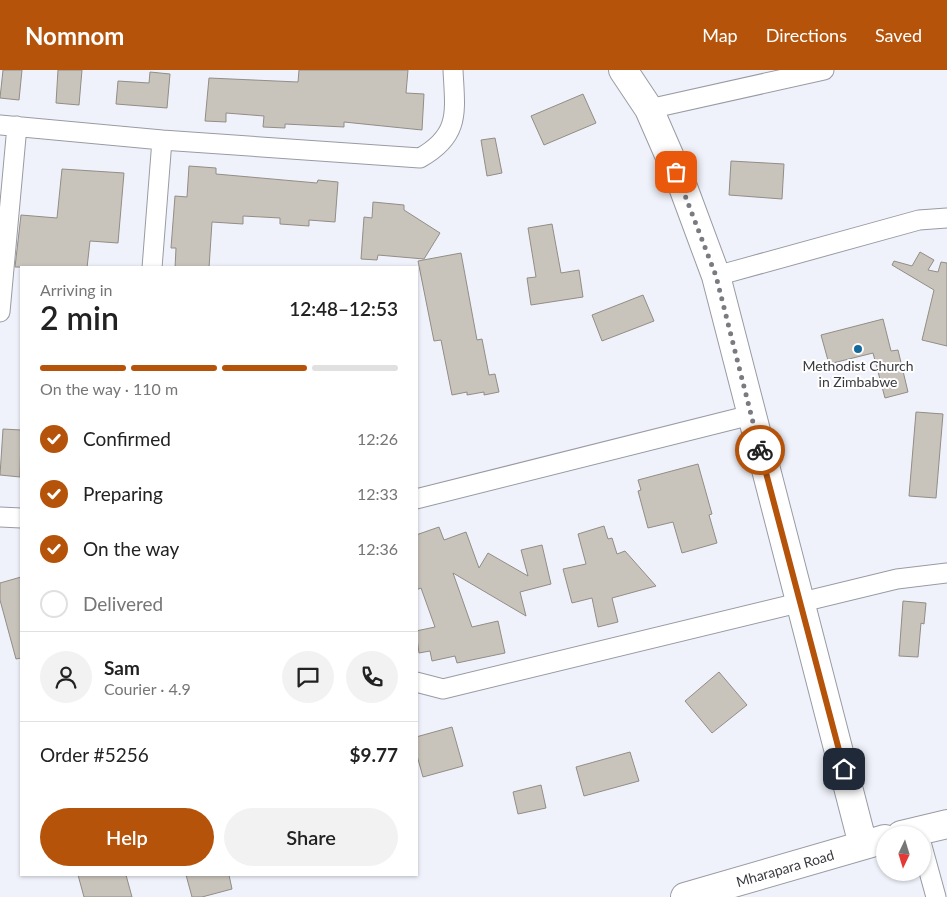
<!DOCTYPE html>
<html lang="en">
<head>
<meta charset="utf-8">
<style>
	:root { --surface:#fff; --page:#f2f2f2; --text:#222; --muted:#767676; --line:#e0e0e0; --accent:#b45309 }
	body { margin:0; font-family:Lato,sans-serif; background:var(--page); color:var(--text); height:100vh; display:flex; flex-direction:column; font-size:19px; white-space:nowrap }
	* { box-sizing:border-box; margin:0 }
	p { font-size:16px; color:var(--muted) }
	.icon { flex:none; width:28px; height:28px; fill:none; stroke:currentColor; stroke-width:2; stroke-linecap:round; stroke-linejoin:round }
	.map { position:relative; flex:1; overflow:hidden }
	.sheet { position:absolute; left:20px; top:196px; width:398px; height:610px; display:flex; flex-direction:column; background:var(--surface); border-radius:0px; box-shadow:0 1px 4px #0004 }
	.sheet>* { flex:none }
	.needle { width:32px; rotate:184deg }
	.fabs { position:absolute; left:876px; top:756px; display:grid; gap:10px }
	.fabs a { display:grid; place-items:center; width:55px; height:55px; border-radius:50%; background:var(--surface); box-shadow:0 1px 4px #0004; font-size:25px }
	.pin { position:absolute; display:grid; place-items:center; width:42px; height:42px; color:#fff; margin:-21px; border-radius:10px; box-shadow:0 2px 8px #0006 }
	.courier { position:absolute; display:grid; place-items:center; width:50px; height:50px; margin:-25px; border:4px solid #b45309; border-radius:50%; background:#fff; color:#222; box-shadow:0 1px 6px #0007 }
	.head em { font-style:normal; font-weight:600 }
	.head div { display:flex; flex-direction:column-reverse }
	.head { display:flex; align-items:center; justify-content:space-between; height:85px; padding:0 20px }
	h1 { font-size:32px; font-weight:600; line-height:38px }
	.bar { display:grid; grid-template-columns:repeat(4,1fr); gap:8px 5px; align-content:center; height:60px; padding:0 20px }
	.bar i { height:6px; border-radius:4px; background:var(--line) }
	.bar .selected { background:var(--accent) }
	.bar p { grid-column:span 4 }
	.line { display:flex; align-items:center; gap:12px; padding:0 20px; border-top:1px solid var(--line) }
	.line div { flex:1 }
	.round { display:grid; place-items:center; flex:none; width:52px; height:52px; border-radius:26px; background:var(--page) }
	ol { padding:0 20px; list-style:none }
	li { display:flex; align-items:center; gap:15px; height:55px }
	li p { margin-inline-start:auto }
	li .icon { padding:5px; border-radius:50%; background:var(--accent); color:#fff; stroke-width:4 }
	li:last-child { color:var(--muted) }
	li i { width:28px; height:28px; border:2px solid var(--line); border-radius:50% }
	.action { display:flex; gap:10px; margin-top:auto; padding:10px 20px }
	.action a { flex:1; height:58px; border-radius:30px; background:var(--accent); color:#fff; font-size:20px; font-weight:600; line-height:58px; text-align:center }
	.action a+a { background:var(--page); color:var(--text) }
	header { display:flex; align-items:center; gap:30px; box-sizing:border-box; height:70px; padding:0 25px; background:var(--accent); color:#fff }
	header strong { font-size:24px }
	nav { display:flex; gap:28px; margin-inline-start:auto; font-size:18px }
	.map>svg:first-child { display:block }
	.building { fill:#c8c3bb; stroke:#928d86 }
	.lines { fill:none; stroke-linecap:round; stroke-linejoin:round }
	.street-casing { stroke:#999ba3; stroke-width:21 }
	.secondary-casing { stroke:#999ba3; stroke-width:30 }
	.street { stroke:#fff; stroke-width:19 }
	.secondary { stroke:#fff; stroke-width:28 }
	.done { stroke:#7a7b81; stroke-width:5; stroke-dasharray:0 9 }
	.route { stroke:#b45309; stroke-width:6 }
	.poi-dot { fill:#136a9a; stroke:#fff; stroke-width:2 }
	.labels { text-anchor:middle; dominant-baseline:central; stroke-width:4; stroke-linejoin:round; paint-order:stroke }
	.poi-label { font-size:14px; fill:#3a3b3f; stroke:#fff }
	.street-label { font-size:14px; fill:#3a3b3f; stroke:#fff }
</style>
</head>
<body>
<header>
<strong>Nomnom</strong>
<nav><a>Map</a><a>Directions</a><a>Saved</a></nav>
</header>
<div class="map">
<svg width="947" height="827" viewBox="0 0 947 827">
	<rect width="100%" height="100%" fill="#f0f2fb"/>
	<!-- building -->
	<path class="building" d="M3 0H22L19 30 0 28Z
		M58 0H82L79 35 56 33Z
		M299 0H408L406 23 424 24 422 60 344 52V57L285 54V58L263 57 264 46 226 43V52L205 51 209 8 298 12Z
		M150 2 170 4 167 38 116 34 118 11 149 13Z
		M583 24 596 53 544 75 531 46Z
		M495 68 502 103 487 106 481 70Z
		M731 91 784 94 782 129 729 125Z
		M189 96 216 98V104L317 113 318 110 338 112 335 152 309 150V156L280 154V148L243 146V154L212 152 209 198H175L176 178H171L175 126 187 127Z
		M62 99 124 103 118 173 90 171 87 198 15 197 21 145 57 148Z
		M373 132 404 135V140L440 163 424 189 378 185 377 190 361 189 364 147 372 148Z
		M552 154 561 203 579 200 583 227 531 235 527 208 536 207 528 158Z
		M920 182 934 190 928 200 938 202 941 192 947 193V276L922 270 934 220 892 195 894 191 912 196Z
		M461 183 477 270 482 269 489 305 495 304 499 322 484 325V322L467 325V322L452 325 441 270 434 271 418 191Z
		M643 225 654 251 602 271 592 245Z
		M883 249 891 281 898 280 908 322 885 328 873 283 829 294 821 265Z
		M916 342 943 344 936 428 909 426Z
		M3 359 21 360 20 407 0 405Z
		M698 394 712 444 709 445 717 473 682 483 673 452 648 458 638 421 641 420 638 410Z
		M604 456 608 469 612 468 617 484 625 481 656 516 612 528 618 552 598 557 592 528 572 533 563 499 586 494 578 464Z
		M439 457 444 470 466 462 479 498 488 483 528 506 521 480 542 475 551 514 520 522 526 546 453 503 472 557 498 551 505 583 457 593 455 586 432 591 430 581 419 583 416 561 435 557 421 518 416 520V465Z
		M21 507V588L16 589 0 530V513Z
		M903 531 926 533 924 554 921 553 918 587 899 586Z
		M719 602 747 635 712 663 685 631Z
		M452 657 463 696 423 707 416 682V667Z
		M630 682 639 711 584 726 576 697Z
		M541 715 546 738 518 744 513 722Z
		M78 805H126L132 827H84Z
		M186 805H229L232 819 202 827H192Z"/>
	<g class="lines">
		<defs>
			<path id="street" d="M649 39 824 0
				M0 55 162 70 152 198
				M162 70 420 88C461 65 455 41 453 0
				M716 206 919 150 947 148
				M0 242 17 56
				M416 429 751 345
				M0 447 21 448
				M416 612 443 619 897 509 947 503
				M922 776 936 827"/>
			<path id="secondary" d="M623 0 649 39 683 117 716 206 863 775
				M901 765 947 754
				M685 827 885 769"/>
		</defs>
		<!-- street casing -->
		<use href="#street" class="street-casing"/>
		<!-- secondary casing -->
		<use href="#secondary" class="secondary-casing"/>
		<!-- street -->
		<use href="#street" class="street"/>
		<!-- secondary -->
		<use href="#secondary" class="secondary"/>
	</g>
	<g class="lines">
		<!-- done -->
		<path class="done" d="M676 102 716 206 760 380"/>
		<!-- route -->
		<path class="route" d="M760 380 844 699"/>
	</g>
	<!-- markers -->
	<circle class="poi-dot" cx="858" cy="279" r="5"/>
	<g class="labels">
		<!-- poi labels -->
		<g class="poi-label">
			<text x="858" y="295">Methodist Church<tspan x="858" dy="16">in Zimbabwe</tspan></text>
		</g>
		<!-- street labels -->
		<g class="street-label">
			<text transform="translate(785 798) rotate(-16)">Mharapara Road</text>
		</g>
	</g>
</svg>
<div class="fabs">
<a><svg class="needle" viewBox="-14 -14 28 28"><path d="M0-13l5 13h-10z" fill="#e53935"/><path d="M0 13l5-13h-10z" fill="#767676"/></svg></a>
</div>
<div class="pin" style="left:676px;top:102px;background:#ea580c"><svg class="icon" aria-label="bag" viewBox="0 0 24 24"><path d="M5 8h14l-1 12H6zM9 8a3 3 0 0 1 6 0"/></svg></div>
<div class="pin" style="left:844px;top:699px;background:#1f2937"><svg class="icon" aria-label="home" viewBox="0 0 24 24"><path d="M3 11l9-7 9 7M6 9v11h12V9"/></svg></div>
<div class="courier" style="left:760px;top:380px"><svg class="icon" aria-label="bike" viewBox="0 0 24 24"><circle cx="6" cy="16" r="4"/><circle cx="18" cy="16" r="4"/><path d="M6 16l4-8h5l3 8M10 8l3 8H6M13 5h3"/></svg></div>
<section class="sheet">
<div class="head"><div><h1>2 min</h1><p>Arriving in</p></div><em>12:48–12:53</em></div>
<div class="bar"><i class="selected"></i><i class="selected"></i><i class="selected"></i><i></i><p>On the way · 110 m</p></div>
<ol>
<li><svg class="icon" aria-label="check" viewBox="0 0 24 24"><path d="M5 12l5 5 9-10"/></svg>Confirmed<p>12:26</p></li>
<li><svg class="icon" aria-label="check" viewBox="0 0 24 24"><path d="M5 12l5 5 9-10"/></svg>Preparing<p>12:33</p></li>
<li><svg class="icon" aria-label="check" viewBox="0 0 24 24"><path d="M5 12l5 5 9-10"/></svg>On the way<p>12:36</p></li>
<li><i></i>Delivered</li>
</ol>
<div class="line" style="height:90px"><a class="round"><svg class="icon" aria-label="person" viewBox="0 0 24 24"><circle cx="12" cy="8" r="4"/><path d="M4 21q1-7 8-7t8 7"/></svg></a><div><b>Sam</b><p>Courier · 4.9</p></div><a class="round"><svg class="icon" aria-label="chat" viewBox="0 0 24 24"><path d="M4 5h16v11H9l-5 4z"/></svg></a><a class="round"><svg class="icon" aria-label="phone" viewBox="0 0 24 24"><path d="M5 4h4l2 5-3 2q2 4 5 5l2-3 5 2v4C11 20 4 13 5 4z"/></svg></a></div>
<div class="line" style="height:65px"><div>Order #5256</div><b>$9.77</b></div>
<div class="action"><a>Help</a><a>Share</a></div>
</section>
</div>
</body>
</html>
